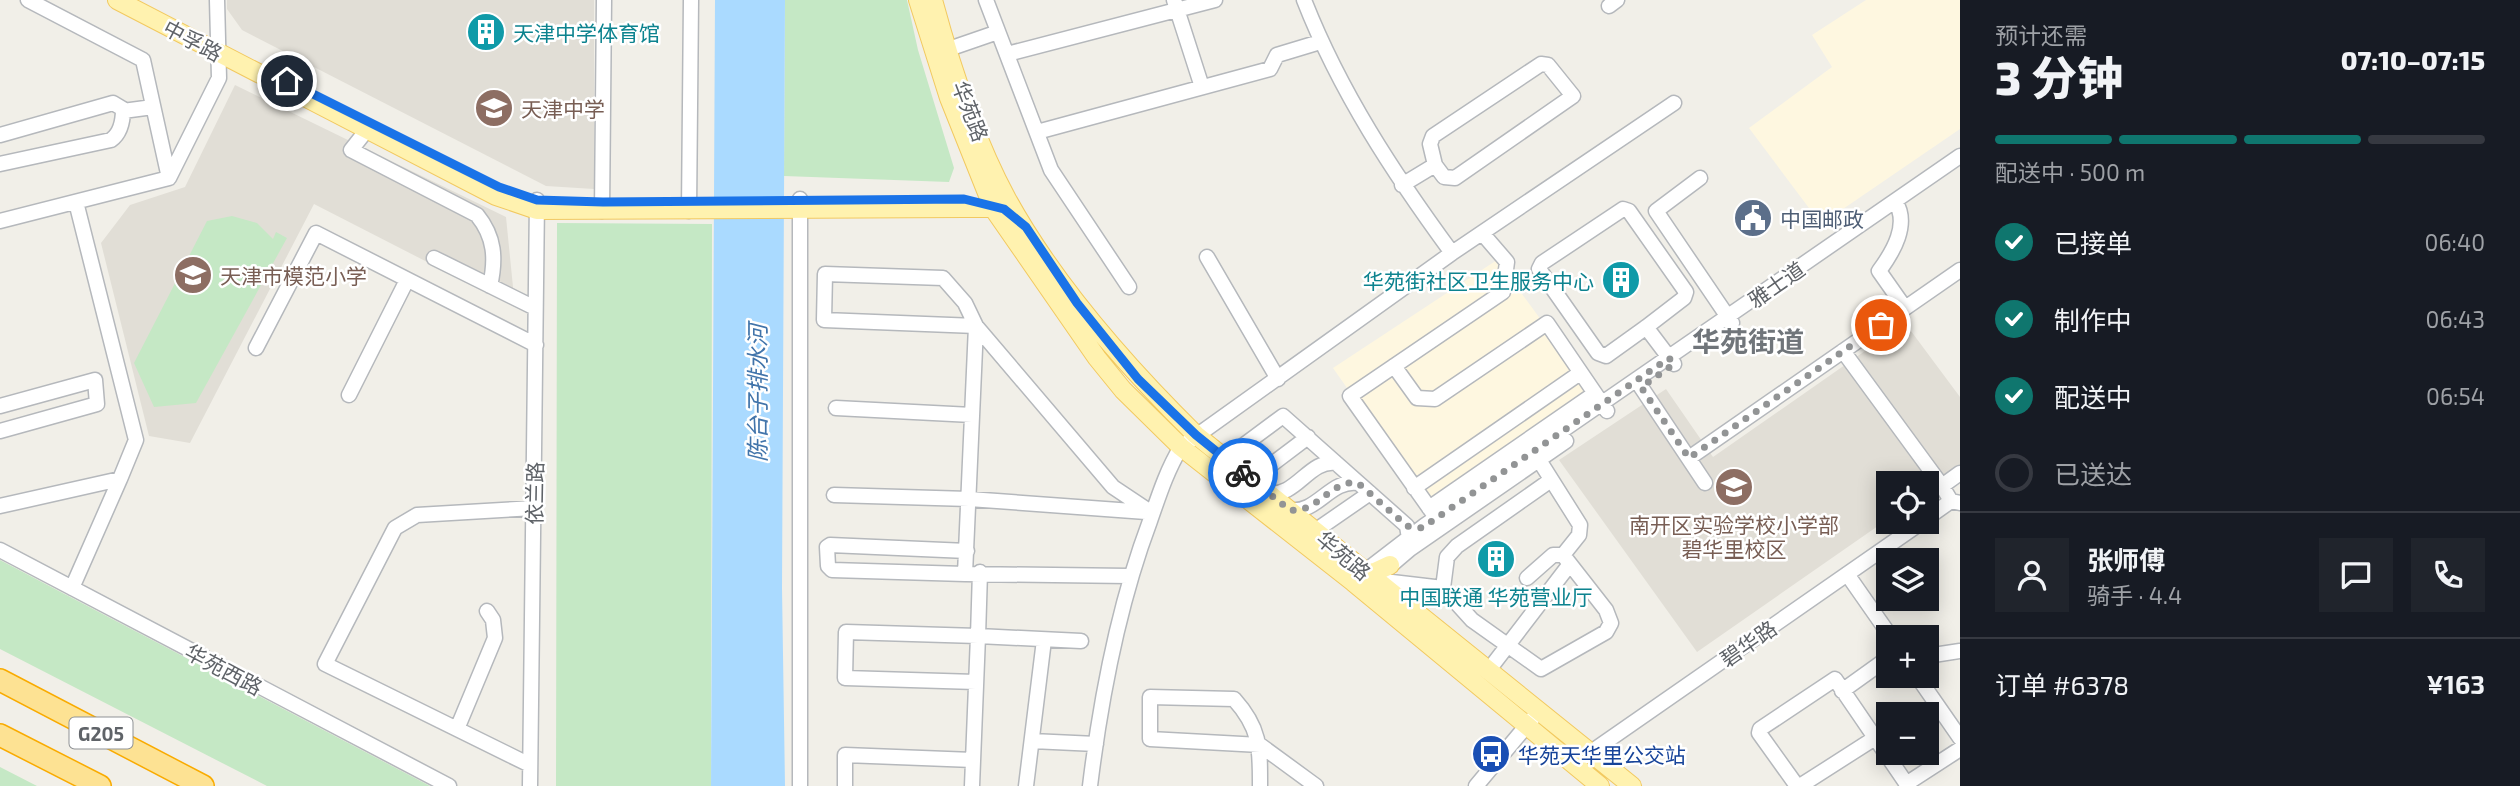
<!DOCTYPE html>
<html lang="zh">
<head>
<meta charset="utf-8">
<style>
	:root { --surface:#171b24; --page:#20242c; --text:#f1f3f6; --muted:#9ea1a6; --line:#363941; --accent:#0f766e }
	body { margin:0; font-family:"Exo 2","Noto Sans SC",sans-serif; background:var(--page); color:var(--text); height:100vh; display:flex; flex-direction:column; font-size:26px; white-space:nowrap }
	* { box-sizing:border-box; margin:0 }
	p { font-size:23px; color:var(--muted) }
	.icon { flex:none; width:38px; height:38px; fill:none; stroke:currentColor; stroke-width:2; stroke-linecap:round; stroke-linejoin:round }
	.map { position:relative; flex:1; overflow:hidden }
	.panel { display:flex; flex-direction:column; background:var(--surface); width:560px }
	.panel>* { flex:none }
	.tools { position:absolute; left:1876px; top:471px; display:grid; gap:14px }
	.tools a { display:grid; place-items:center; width:63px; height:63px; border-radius:0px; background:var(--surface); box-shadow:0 4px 18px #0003; font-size:35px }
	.pin { position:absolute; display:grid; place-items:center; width:60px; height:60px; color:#fff; margin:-30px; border:4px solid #fff; border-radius:50%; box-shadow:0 2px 7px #0007 }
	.courier { position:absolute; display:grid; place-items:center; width:70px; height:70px; margin:-35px; border:5px solid #1a73e8; border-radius:50%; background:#fff; color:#222; box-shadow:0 2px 9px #0007 }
	.summary em { font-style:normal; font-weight:800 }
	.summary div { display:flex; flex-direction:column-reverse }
	.summary { display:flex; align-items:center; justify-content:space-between; height:119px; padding:0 35px }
	h1 { font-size:46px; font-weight:800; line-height:52px }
	.bar { display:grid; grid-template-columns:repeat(4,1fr); gap:10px 7px; align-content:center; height:84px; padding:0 35px }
	.bar i { height:9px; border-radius:5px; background:var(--line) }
	.bar .current { background:var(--accent) }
	.bar p { grid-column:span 4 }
	.line { display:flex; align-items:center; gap:18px; padding:0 35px; border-top:2px solid var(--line) }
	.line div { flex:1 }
	.round { display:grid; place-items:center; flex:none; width:74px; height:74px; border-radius:0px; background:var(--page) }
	ol { padding:0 35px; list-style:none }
	li { display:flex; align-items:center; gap:21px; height:77px }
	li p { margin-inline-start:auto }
	li .icon { padding:7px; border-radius:50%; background:var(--accent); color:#fff; stroke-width:4 }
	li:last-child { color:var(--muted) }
	li i { width:38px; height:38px; border:4px solid var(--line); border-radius:50% }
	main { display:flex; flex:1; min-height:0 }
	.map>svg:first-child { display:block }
	.commercial { fill:#fef7e0 }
	.education { fill:#e1ded6 }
	.green { fill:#c5e8c5 }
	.water { fill:#aadaff }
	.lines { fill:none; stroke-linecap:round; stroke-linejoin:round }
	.minor-casing { stroke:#b5b8bc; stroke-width:17 }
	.major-casing { stroke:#f2c960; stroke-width:20 }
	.highway-casing { stroke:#f9ab00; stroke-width:24 }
	.minor { stroke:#fff; stroke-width:14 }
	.major { stroke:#fff2af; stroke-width:18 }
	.highway { stroke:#fde293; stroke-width:21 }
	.done { stroke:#929495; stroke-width:7; stroke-dasharray:0 12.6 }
	.route { stroke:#1a73e8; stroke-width:9 }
	.labels { text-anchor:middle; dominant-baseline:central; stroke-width:5; stroke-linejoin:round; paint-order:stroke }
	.shield { fill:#fff; stroke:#8f9295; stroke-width:2 }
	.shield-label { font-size:19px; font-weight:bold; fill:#5f6368 }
	.culture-label { font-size:21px; fill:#0d838f; stroke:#fff; text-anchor:start }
	.street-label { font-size:21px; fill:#5f6368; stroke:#fff }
	.education-label { font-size:21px; fill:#785e54; stroke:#fff; text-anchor:start }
	.service-label { font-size:21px; fill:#4e5e75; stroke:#fff; text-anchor:start }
	.transit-label { font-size:21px; fill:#164399; stroke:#fff; text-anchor:start }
	.water-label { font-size:23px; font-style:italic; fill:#4174aa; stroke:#fff }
	.district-label { font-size:28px; font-weight:bold; fill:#70757a; stroke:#fff }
</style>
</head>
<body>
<main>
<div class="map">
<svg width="1960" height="786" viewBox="0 0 1960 786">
	<rect width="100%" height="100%" fill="#f1efe8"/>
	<!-- commercial -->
	<path class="commercial" d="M1866 0H1960V129L1821 224 1749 128 1832 67 1812 35Z
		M1497 260 1594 392 1430 506 1333 368Z"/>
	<!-- education -->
	<path class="education" d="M227 0H594V189L546 186 242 30 227 9Z
		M235 85 506 217 515 307 314 204 190 443 149 436 101 243 130 205 185 187Z
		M1905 323 1960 397V469L1927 492V483H1888V519L1697 652 1559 460 1666 389 1713 457Z"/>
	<!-- green -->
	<path class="green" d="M785 0H907L918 50 954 168 949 182 784 176Z
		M232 216 257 223 273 239 276 232 287 238 196 403 154 407 134 363 207 221Z
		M557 223 712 224 711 786H556Z
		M0 560 55 589 430 786H267L0 649Z
		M0 767 37 786H0Z"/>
	<!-- water -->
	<path class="water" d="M715 0H785L782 588 785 786H711Z"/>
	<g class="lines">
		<defs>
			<path id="minor" d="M28 0 143 60 169 178
				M986 0 1051 170 1129 287
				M1174 0 1202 87
				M1609 6 1617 0
				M940 52 998 32
				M1007 54 1215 0
				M123 111 153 107
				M366 131 351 150 477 215C495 237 496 259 490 286
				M1037 132 1270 69 1277 55 1320 42
				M0 135 113 103 123 109C123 120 121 133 111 140L0 164
				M1700 178 1656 211 1732 323
				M1402 185 1435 165 1430 144 1433 136 1541 64 1548 65 1573 96 1455 178 1444 177 1435 165
				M800 199V786
				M1895 201C1910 224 1893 252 1879 271L1905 308
				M602 211 604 0
				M689 211 691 0
				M0 221 169 178 219 78 217 0
				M1452 253 1674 103
				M1207 257 1278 379
				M434 258 535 308
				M825 274 943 278 965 303 976 326 824 320Z
				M1645 328 1684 298 1686 292 1629 211 1623 209 1542 263 1539 269 1598 353 1606 356 1645 328 1646 327 1674 364
				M256 348 316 233 536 345
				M1843 351 1942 486
				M1394 366 1417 398 1435 399 1547 323 1607 411
				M1641 387 1705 483
				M349 395 407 280
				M0 406 95 380 97 404 0 431
				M836 408 972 415
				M1689 458 1960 270
				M1225 459 1283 416 1407 526 1410 545
				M1539 460 1580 525 1579 535 1563 555
				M1960 473 1942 486 1951 501 1960 503
				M1251 480 1308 437
				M1414 488 1580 373
				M1268 493C1296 498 1309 459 1336 463
				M834 495 969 499 1146 512
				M0 506 120 479 136 440 76 202
				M1429 508 1594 394
				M1290 510C1317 514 1330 479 1358 483
				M1927 518 1951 501
				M1442 526 1350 396 1503 292 1507 262 1482 233
				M1315 531 1370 493
				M0 550 449 786
				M980 572 978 636 1081 641
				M1383 572 1410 549 1566 441
				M965 574 832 570 828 566 827 547 830 545 967 551
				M1847 574 1891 637
				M1129 576 965 574 976 326 1113 487 1152 513
				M1359 576 1424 526 1960 156
				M1375 580 1443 588 1472 620 1541 669 1606 632 1611 623 1606 610 1563 555H1553L1527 578
				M72 588 120 479
				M1443 588 1447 557 1457 546 1551 480
				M1927 656 1960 651
				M1488 671 1570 564
				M1917 676 1960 738
				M1842 691 1888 658
				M457 729 495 638 493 620 487 611
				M1032 741 1096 744
				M1584 757 1922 522
				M530 765 325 664 395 528 417 515 534 508
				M1906 784 1960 749
				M530 786 537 200
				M845 786V755L973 760
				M972 786 978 636 846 632 845 678 976 682
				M1026 786 1044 640
				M1090 786C1101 696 1118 606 1150 521 1159 495 1167 470 1181 447L1452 253C1394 174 1340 92 1304 0
				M1260 786C1260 749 1261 729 1234 699L1150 697V739L1260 745 1316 786
				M1476 786 1533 718
				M1797 786 1759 733 1760 729 1835 679 1908 786
				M1800 786 1875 738"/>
			<path id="major" d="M117 0 496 196 537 210 964 208H993L1000 203
				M918 0 949 98 993 208 1097 358 1123 390 1181 447 1353 582 1600 786
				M933 0C950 63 976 142 1007 199 1055 286 1126 366 1196 435L1632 786
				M1358 574 1375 572 1390 565"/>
			<path id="highway" d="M0 680 203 786
				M0 735 100 786"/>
		</defs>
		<!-- minor casing -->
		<use href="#minor" class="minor-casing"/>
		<!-- major casing -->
		<use href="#major" class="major-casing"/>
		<!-- highway casing -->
		<use href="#highway" class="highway-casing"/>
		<!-- minor -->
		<use href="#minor" class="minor"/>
		<!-- major -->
		<use href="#major" class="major"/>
		<!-- highway -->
		<use href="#highway" class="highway"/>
	</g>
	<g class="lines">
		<!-- done -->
		<path class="done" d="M1243 473 1290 510C1317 514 1331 479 1358 483L1407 526 1422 528 1669 358 1674 364 1641 387 1689 458 1881 325"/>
		<!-- route -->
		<path class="route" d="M287 81 499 187 537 200 603 202 964 199 1004 209 1026 227 1077 303 1138 379 1196 435 1243 473"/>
	</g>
	<!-- icons -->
	<defs>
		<symbol id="building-disc" viewBox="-11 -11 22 22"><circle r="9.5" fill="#0f9aa8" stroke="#fff"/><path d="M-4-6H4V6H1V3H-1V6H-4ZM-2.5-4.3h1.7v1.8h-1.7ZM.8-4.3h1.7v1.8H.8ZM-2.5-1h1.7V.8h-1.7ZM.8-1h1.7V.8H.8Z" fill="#fff"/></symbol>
		<symbol id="school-disc" viewBox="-11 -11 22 22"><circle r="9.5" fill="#8d6e63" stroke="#fff"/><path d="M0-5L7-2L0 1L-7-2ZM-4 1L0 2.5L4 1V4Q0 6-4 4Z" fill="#fff"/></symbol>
		<symbol id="civic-disc" viewBox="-11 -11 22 22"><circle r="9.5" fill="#5c6f8a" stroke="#fff"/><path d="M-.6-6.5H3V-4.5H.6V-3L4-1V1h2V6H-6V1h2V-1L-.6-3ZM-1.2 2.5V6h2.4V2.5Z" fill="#fff"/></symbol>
		<symbol id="bus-disc" viewBox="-11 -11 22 22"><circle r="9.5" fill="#1a4fb4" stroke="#fff"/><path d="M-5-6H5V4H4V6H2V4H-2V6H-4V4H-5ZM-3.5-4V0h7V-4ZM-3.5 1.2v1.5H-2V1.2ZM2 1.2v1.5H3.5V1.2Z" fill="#fff"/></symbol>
	</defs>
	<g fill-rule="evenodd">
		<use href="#building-disc" x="464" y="10" width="44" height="44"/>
		<use href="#school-disc" x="472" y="86" width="44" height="44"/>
		<use href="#civic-disc" x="1731" y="196" width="44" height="44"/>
		<use href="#school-disc" x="171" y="253" width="44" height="44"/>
		<use href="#building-disc" x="1599" y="258" width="44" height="44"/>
		<use href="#school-disc" x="1712" y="465" width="44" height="44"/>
		<use href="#building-disc" x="1474" y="537" width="44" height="44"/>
		<use href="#bus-disc" x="1469" y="732" width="44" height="44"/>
	</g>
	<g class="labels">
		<!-- shield labels -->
		<rect class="shield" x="69.5" y="717.5" width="63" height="31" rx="5"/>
		<g class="shield-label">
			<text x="101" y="733">G205</text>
		</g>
		<!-- culture labels -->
		<g class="culture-label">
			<text x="513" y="32">天津中学体育馆</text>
			<text x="1594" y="280" text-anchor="end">华苑街社区卫生服务中心</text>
			<text x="1496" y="596" text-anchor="middle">中国联通 华苑营业厅</text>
		</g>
		<!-- street labels -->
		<g class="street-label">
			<text transform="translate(193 40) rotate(28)">中孚路</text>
			<text transform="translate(971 111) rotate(69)">华苑路</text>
			<text transform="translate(1776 284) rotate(-35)">雅士道</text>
			<text transform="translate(534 493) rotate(-89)">依兰路</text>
			<text transform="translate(1344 555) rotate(40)">华苑路</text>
			<text transform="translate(1748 643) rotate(-35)">碧华路</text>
			<text transform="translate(224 669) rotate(28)">华苑西路</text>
		</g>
		<!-- education labels -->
		<g class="education-label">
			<text x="521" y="108">天津中学</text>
			<text x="220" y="275">天津市模范小学</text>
			<text x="1734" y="524" text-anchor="middle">南开区实验学校小学部<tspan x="1734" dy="24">碧华里校区</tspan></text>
		</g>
		<!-- service labels -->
		<g class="service-label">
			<text x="1780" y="218">中国邮政</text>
		</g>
		<!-- transit labels -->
		<g class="transit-label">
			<text x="1518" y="754">华苑天华里公交站</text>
		</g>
		<!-- water labels -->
		<g class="water-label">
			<text transform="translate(757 393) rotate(-90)">陈台子排水河</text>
		</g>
		<!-- district labels -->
		<g class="district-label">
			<text x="1748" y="341">华苑街道</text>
		</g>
	</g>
</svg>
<div class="tools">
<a><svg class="icon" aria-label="locate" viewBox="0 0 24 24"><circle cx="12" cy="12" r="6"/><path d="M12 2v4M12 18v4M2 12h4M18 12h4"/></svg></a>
<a><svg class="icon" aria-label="layers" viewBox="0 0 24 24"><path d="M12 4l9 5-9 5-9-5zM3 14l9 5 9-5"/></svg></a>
<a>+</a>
<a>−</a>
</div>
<div class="pin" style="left:1881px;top:325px;background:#ea580c"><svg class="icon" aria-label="bag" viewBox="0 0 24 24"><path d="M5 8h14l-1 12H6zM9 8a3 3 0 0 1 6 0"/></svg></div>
<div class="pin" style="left:287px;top:81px;background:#1f2937"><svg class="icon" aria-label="home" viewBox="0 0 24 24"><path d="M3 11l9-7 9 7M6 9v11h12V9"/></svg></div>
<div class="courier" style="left:1243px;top:473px"><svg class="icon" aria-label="bike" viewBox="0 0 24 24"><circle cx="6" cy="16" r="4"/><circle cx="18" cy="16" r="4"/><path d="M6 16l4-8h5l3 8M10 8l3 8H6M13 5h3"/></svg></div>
</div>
<section class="panel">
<div class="summary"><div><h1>3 分钟</h1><p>预计还需</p></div><em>07:10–07:15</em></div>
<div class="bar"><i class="current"></i><i class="current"></i><i class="current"></i><i></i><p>配送中 · 500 m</p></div>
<ol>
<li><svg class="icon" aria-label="check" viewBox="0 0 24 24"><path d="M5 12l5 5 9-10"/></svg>已接单<p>06:40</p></li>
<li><svg class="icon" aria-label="check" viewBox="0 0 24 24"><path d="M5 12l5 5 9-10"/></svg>制作中<p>06:43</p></li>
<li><svg class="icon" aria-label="check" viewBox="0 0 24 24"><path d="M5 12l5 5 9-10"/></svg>配送中<p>06:54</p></li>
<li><i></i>已送达</li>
</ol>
<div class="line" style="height:126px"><a class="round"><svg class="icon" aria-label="person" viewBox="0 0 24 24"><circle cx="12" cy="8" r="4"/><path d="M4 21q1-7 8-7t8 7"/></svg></a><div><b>张师傅</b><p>骑手 · 4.4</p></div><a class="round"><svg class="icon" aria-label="chat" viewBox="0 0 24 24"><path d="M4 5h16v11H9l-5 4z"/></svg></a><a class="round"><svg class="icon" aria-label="phone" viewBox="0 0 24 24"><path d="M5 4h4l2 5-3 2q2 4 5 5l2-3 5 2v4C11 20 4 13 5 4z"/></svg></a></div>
<div class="line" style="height:91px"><div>订单 #6378</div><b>¥163</b></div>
</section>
</main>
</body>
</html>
